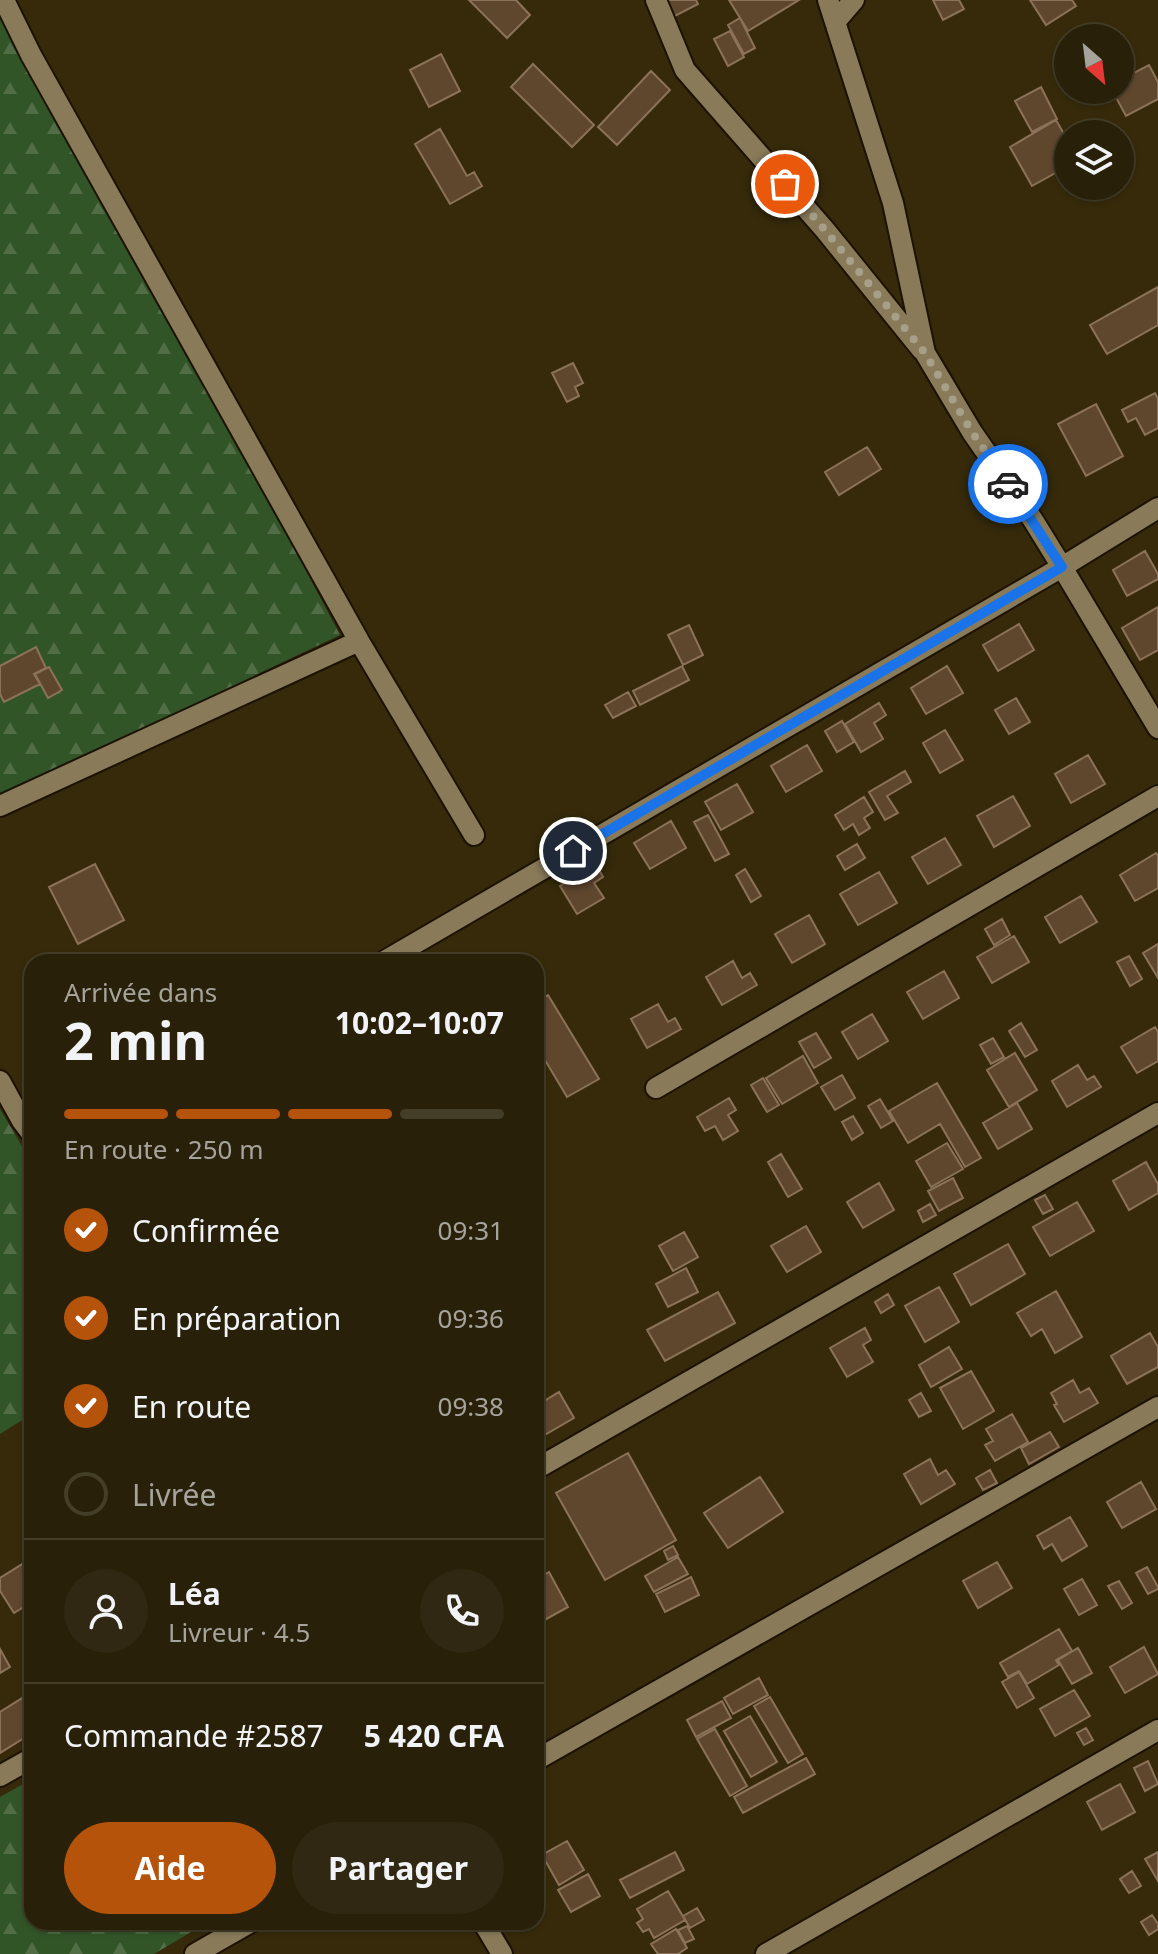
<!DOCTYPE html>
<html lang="fr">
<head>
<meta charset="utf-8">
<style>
	:root { --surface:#282008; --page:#302812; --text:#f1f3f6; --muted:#a5a39c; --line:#443e29; --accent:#b45309 }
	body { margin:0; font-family:"Noto Sans",sans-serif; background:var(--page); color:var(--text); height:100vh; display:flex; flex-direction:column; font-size:30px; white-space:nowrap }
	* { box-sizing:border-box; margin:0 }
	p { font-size:26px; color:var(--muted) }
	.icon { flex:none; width:44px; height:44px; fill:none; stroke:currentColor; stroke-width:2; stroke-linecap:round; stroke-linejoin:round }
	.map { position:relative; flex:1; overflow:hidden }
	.drawer { position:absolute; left:24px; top:954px; width:520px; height:976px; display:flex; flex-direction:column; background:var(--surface); border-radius:24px; box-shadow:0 2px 6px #0004,0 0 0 2px var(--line) }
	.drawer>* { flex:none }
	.needle { width:52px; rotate:152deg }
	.buttons { position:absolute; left:1054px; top:24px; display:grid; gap:16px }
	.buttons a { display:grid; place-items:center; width:80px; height:80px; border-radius:50%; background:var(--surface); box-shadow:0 2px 6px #0004,0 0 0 2px var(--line); font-size:40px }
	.pin { position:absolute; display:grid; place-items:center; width:68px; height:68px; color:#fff; margin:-34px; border:4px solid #fff; border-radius:50%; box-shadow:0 2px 8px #0007 }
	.courier { position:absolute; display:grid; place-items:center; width:80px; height:80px; margin:-40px; border:6px solid #1a73e8; border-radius:50%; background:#fff; color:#222; box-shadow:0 2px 10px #0007 }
	.head em { font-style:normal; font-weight:700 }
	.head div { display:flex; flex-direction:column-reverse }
	.head { display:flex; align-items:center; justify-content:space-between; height:136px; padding:0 40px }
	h1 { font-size:52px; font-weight:700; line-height:60px }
	.bar { display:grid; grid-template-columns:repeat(4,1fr); gap:12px 8px; align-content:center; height:96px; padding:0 40px }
	.bar i { height:10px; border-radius:6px; background:var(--line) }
	.bar .selected { background:var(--accent) }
	.bar p { grid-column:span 4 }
	.line { display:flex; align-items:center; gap:20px; padding:0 40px; border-top:2px solid var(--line) }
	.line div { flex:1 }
	.round { display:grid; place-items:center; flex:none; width:84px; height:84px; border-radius:42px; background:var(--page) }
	ol { padding:0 40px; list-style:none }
	li { display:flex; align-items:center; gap:24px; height:88px }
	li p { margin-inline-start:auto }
	li .icon { padding:8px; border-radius:50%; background:var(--accent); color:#fff; stroke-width:4 }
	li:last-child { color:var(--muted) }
	li i { width:44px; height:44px; border:4px solid var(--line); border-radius:50% }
	.cta { display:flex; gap:16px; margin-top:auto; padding:16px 40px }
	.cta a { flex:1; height:92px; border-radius:48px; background:var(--accent); color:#fff; font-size:32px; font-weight:700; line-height:92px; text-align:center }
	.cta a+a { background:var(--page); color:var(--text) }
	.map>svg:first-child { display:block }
	.forest { fill:url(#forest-firs) }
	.building { fill:#5f472e; stroke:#8b7258; stroke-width:2 }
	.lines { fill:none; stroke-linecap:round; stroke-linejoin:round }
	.minor-casing { stroke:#1c1200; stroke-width:24 }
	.minor { stroke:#897b5a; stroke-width:20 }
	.done { stroke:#a89f89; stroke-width:8; stroke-dasharray:0 14.4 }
	.route { stroke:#1a73e8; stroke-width:10 }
</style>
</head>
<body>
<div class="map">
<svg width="1158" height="1954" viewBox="0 0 1158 1954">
	<defs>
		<pattern id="forest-firs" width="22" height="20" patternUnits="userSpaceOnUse" patternTransform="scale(2)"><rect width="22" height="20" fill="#325528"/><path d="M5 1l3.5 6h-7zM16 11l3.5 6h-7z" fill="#506d46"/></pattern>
	</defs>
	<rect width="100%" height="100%" fill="#362a0a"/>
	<!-- forest -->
	<path class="forest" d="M0 0H4L340 635 0 796Z
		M0 1109 32 1163V1414L0 1434Z
		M32 1779V1922H208L154 1954H0V1797Z"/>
	<!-- building -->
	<path class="building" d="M469 0H516L530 15 507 38Z
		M661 0H696L698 4 671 18Z
		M729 0H799L748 31Z
		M933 0H959L964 9 943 20Z
		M1030 0H1072L1076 6 1046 25Z
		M740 18 755 48 744 54 728 25Z
		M730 31 744 57 728 66 714 39Z
		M441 54 460 91 429 107 410 70Z
		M533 64 594 125 572 147 511 87Z
		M1149 65 1158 82V99L1126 116 1112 90H1120V80Z
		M651 71 670 90 617 145 598 127Z
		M1041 87 1057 119 1032 132 1015 101Z
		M1056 120 1068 141V166L1032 186 1010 147Z
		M440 129 467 176 474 172 482 186 450 204 415 144Z
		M1158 287V325L1107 354 1090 325Z
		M573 363 583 383 575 387 579 396 567 402 552 373Z
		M1155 393 1158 399V428L1145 435 1136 418 1128 422 1122 410Z
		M1096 404 1123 456 1086 476 1058 424Z
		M867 447 881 469 839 495 825 472Z
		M1145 551 1158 574V579L1127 596 1113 570Z
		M1158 607V650L1140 660 1122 628Z
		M1019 624 1034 650 998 671 983 645Z
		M689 625 703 655 683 665 668 635Z
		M36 647 46 668 34 674 40 684 4 702 0 694V666Z
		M682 666 689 680 640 705 633 691Z
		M947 666 963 693 926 714 911 688Z
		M49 667 62 690 48 698 35 674Z
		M628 692 636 706 613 718 605 705Z
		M1016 698 1030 722 1009 734 995 710Z
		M879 703 886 715 874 723 883 739 861 752 845 724Z
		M842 721 854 742 837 752 825 731Z
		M945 730 963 760 940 773 923 743Z
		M807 745 822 771 786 792 771 766Z
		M1088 755 1105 784 1071 803 1055 774Z
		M905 771 911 782 887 796 898 813 885 820 869 792Z
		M737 784 753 812 721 830 705 802Z
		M1013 796 1030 826 994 847 977 816Z
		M864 797 873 812 864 818 870 828 859 835 853 824 844 830 835 815Z
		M708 815 729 854 715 861 694 822Z
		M671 821 686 848 650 869 634 843Z
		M945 838 961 865 928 884 912 857Z
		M857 844 865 858 845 870 837 856Z
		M1156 853 1158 856V888L1135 901 1120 875Z
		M95 864 124 920 78 944 49 887Z
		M596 864 603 877 594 883 604 898 577 914 560 886Z
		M745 869 761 896 751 902 736 875Z
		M879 872 897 903 858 925 840 894Z
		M1081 896 1097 922 1060 943 1045 917Z
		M809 915 825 944 792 963 775 934Z
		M1002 919 1010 935 994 945 985 929Z
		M1014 936 1029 962 992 983 977 957Z
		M1158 944V978L1143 953Z
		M1129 956 1142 979 1130 986 1117 962Z
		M733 961 742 978 750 973 757 985 722 1005 706 977Z
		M944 971 959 998 923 1019 907 992Z
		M548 995 599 1079 567 1097 536 1045V1002Z
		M658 1004 668 1022 675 1018 681 1029 647 1048 631 1019Z
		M872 1014 888 1041 858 1059 842 1032Z
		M1021 1023 1037 1050 1025 1057 1009 1031Z
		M1155 1027 1158 1032V1061L1137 1073 1121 1047Z
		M816 1033 831 1058 814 1068 799 1042Z
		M993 1038 1004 1057 991 1064 980 1045Z
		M1015 1053 1037 1090 1009 1107 987 1070Z
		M803 1056 818 1083 782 1104 766 1078Z
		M1078 1065 1087 1080 1094 1076 1101 1087 1067 1107 1052 1081Z
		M842 1075 855 1098 835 1110 821 1087Z
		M763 1078 779 1105 767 1112 751 1085Z
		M937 1083 981 1158 965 1167 940 1124 908 1143 889 1111Z
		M729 1098 736 1110 728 1115 738 1131 723 1140 715 1126 705 1131 697 1117Z
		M880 1099 893 1121 881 1128 868 1106Z
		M1017 1103 1032 1129 998 1149 983 1123Z
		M853 1116 863 1133 852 1140 842 1122Z
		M947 1143 963 1169 931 1187 916 1161Z
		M781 1154 802 1189 788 1197 768 1162Z
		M1146 1162 1158 1184V1193L1129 1210 1113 1181Z
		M953 1178 963 1198 939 1211 928 1191Z
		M879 1183 894 1210 863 1228 847 1202Z
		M1045 1195 1053 1209 1043 1214 1035 1200Z
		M1077 1202 1094 1231 1050 1256 1033 1227Z
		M930 1204 936 1215 923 1222 918 1211Z
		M806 1226 821 1252 787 1272 771 1246Z
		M684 1232 698 1257 673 1271 659 1246Z
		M1008 1244 1025 1274 971 1305 954 1274Z
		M686 1268 698 1292 668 1307 656 1284Z
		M939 1287 959 1322 925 1342 905 1306Z
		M1056 1291 1082 1337 1055 1353 1042 1329 1031 1336 1017 1313Z
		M718 1292 735 1323 665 1361 647 1330Z
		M888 1294 894 1305 881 1313 875 1302Z
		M865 1328 871 1340 863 1345 873 1362 847 1377 830 1348Z
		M1150 1333 1158 1347V1367L1127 1384 1111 1356Z
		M949 1347 962 1369 931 1387 919 1365Z
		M971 1371 994 1411 963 1429 940 1388Z
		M1073 1380 1080 1393 1089 1388 1098 1403 1064 1422 1054 1405 1057 1404 1051 1393Z
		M559 1392 574 1418 536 1440V1406Z
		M921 1393 931 1411 919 1417 909 1400Z
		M1012 1414 1028 1442 995 1461 985 1445 993 1441 986 1429Z
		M1050 1432 1059 1447 1029 1464 1021 1448Z
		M628 1453 676 1540 605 1580 556 1493Z
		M930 1459 938 1475 946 1470 955 1484 921 1504 904 1474Z
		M990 1470 997 1483 983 1490 976 1478Z
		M760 1477 783 1512 728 1548 704 1513Z
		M1141 1482 1156 1509 1122 1528 1107 1502Z
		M1070 1517 1087 1546 1062 1561 1052 1544 1044 1549 1037 1536Z
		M673 1546 678 1555 668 1560 664 1551Z
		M678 1557 688 1574 654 1592 645 1576Z
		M997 1562 1012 1588 978 1608 963 1581Z
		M24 1563 32 1576V1602L14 1613 0 1591V1578Z
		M1147 1567 1158 1587V1589L1148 1594 1136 1573Z
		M549 1572 568 1607 539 1623 536 1616V1579Z
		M691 1577 699 1595 665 1612 656 1594Z
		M1082 1579 1097 1605 1079 1615 1064 1589Z
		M1119 1581 1132 1603 1122 1609 1108 1586Z
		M1059 1629 1072 1651 1056 1660 1059 1665 1027 1684 1019 1671 1008 1677 1000 1663Z
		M1144 1647 1158 1674 1125 1693 1110 1667Z
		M1078 1648 1092 1673 1072 1684 1058 1660Z
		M0 1649 10 1667 0 1673Z
		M1019 1672 1034 1698 1017 1708 1002 1682Z
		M759 1678 768 1695 733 1714 724 1698Z
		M1074 1690 1090 1716 1055 1736 1040 1709Z
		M24 1697 32 1710V1733L0 1753V1712Z
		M770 1697 803 1754 788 1763 754 1706Z
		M722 1701 731 1718 696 1737 687 1720Z
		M750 1716 777 1762 751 1777 724 1731Z
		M1086 1728 1093 1740 1084 1745 1077 1733Z
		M715 1729 747 1786 730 1796 697 1739Z
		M806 1758 815 1774 743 1813 734 1797Z
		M1148 1761 1158 1784 1145 1791 1134 1768Z
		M1120 1784 1135 1812 1102 1830 1087 1802Z
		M567 1841 584 1870 559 1885 542 1855Z
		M675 1852 684 1870 630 1898 620 1880Z
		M1158 1852V1881L1145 1859Z
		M1132 1871 1141 1886 1129 1893 1120 1879Z
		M588 1874 600 1896 571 1912 558 1890Z
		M668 1891 685 1920 654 1938 649 1929 643 1932 637 1923 643 1919 637 1909Z
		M697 1908 704 1920 690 1928 683 1916Z
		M1152 1915 1158 1924V1929L1149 1935 1141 1922Z
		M687 1926 694 1939 685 1943 678 1930Z
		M676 1929 687 1948 678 1954H658L651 1944Z"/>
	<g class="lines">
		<defs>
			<path id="minor" d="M4 0 31 55 359 641 474 835
				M656 0 685 70 825 230 922 350
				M828 0 893 203 925 353 972 432 1033 520 1062 567 1158 728
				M835 22 854 0
				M0 806 359 641
				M383 962 1062 567 1158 508
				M0 1081 22 1121 32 1134
				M656 1088 1158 796
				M536 1469 1158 1113
				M536 1760 1158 1407
				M0 1776 32 1758
				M483 1922 502 1954
				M195 1954 251 1922
				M766 1954 1158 1730"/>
		</defs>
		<!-- minor casing -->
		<use href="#minor" class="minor-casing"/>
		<!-- minor -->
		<use href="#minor" class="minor"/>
	</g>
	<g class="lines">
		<!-- done -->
		<path class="done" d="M785 184 825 230 925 353 972 432 1008 484"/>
		<!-- route -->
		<path class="route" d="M573 851 1062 567 1008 484"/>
	</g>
</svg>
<div class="buttons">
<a><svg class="needle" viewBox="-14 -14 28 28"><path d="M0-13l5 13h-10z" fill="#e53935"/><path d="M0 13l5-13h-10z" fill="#a5a39c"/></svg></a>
<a><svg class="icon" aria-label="layers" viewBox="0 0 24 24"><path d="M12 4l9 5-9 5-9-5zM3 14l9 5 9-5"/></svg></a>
</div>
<div class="pin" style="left:785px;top:184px;background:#ea580c"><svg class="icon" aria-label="bag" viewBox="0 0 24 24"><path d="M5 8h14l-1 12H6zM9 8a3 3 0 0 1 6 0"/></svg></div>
<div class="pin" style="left:573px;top:851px;background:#1f2937"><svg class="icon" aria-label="home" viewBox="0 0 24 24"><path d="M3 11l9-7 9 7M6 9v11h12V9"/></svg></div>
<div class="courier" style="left:1008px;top:484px"><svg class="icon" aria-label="car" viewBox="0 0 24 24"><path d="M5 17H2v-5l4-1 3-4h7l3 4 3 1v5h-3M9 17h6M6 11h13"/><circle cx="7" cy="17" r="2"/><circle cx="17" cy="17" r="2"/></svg></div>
<section class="drawer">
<div class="head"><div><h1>2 min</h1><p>Arrivée dans</p></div><em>10:02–10:07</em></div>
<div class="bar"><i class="selected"></i><i class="selected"></i><i class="selected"></i><i></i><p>En route · 250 m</p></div>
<ol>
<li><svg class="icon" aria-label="check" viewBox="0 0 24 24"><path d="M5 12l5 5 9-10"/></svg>Confirmée<p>09:31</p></li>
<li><svg class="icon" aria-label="check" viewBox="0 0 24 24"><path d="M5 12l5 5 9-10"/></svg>En préparation<p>09:36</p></li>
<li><svg class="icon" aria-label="check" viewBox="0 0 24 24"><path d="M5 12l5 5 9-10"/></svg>En route<p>09:38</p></li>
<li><i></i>Livrée</li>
</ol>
<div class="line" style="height:144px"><a class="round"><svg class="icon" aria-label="person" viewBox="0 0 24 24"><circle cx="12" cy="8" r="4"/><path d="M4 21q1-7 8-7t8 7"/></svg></a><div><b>Léa</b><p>Livreur · 4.5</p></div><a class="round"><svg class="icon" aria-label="phone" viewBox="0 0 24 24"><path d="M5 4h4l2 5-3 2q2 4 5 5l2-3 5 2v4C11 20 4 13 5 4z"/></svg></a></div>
<div class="line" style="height:104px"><div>Commande #2587</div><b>5 420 CFA</b></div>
<div class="cta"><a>Aide</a><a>Partager</a></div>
</section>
</div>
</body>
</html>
